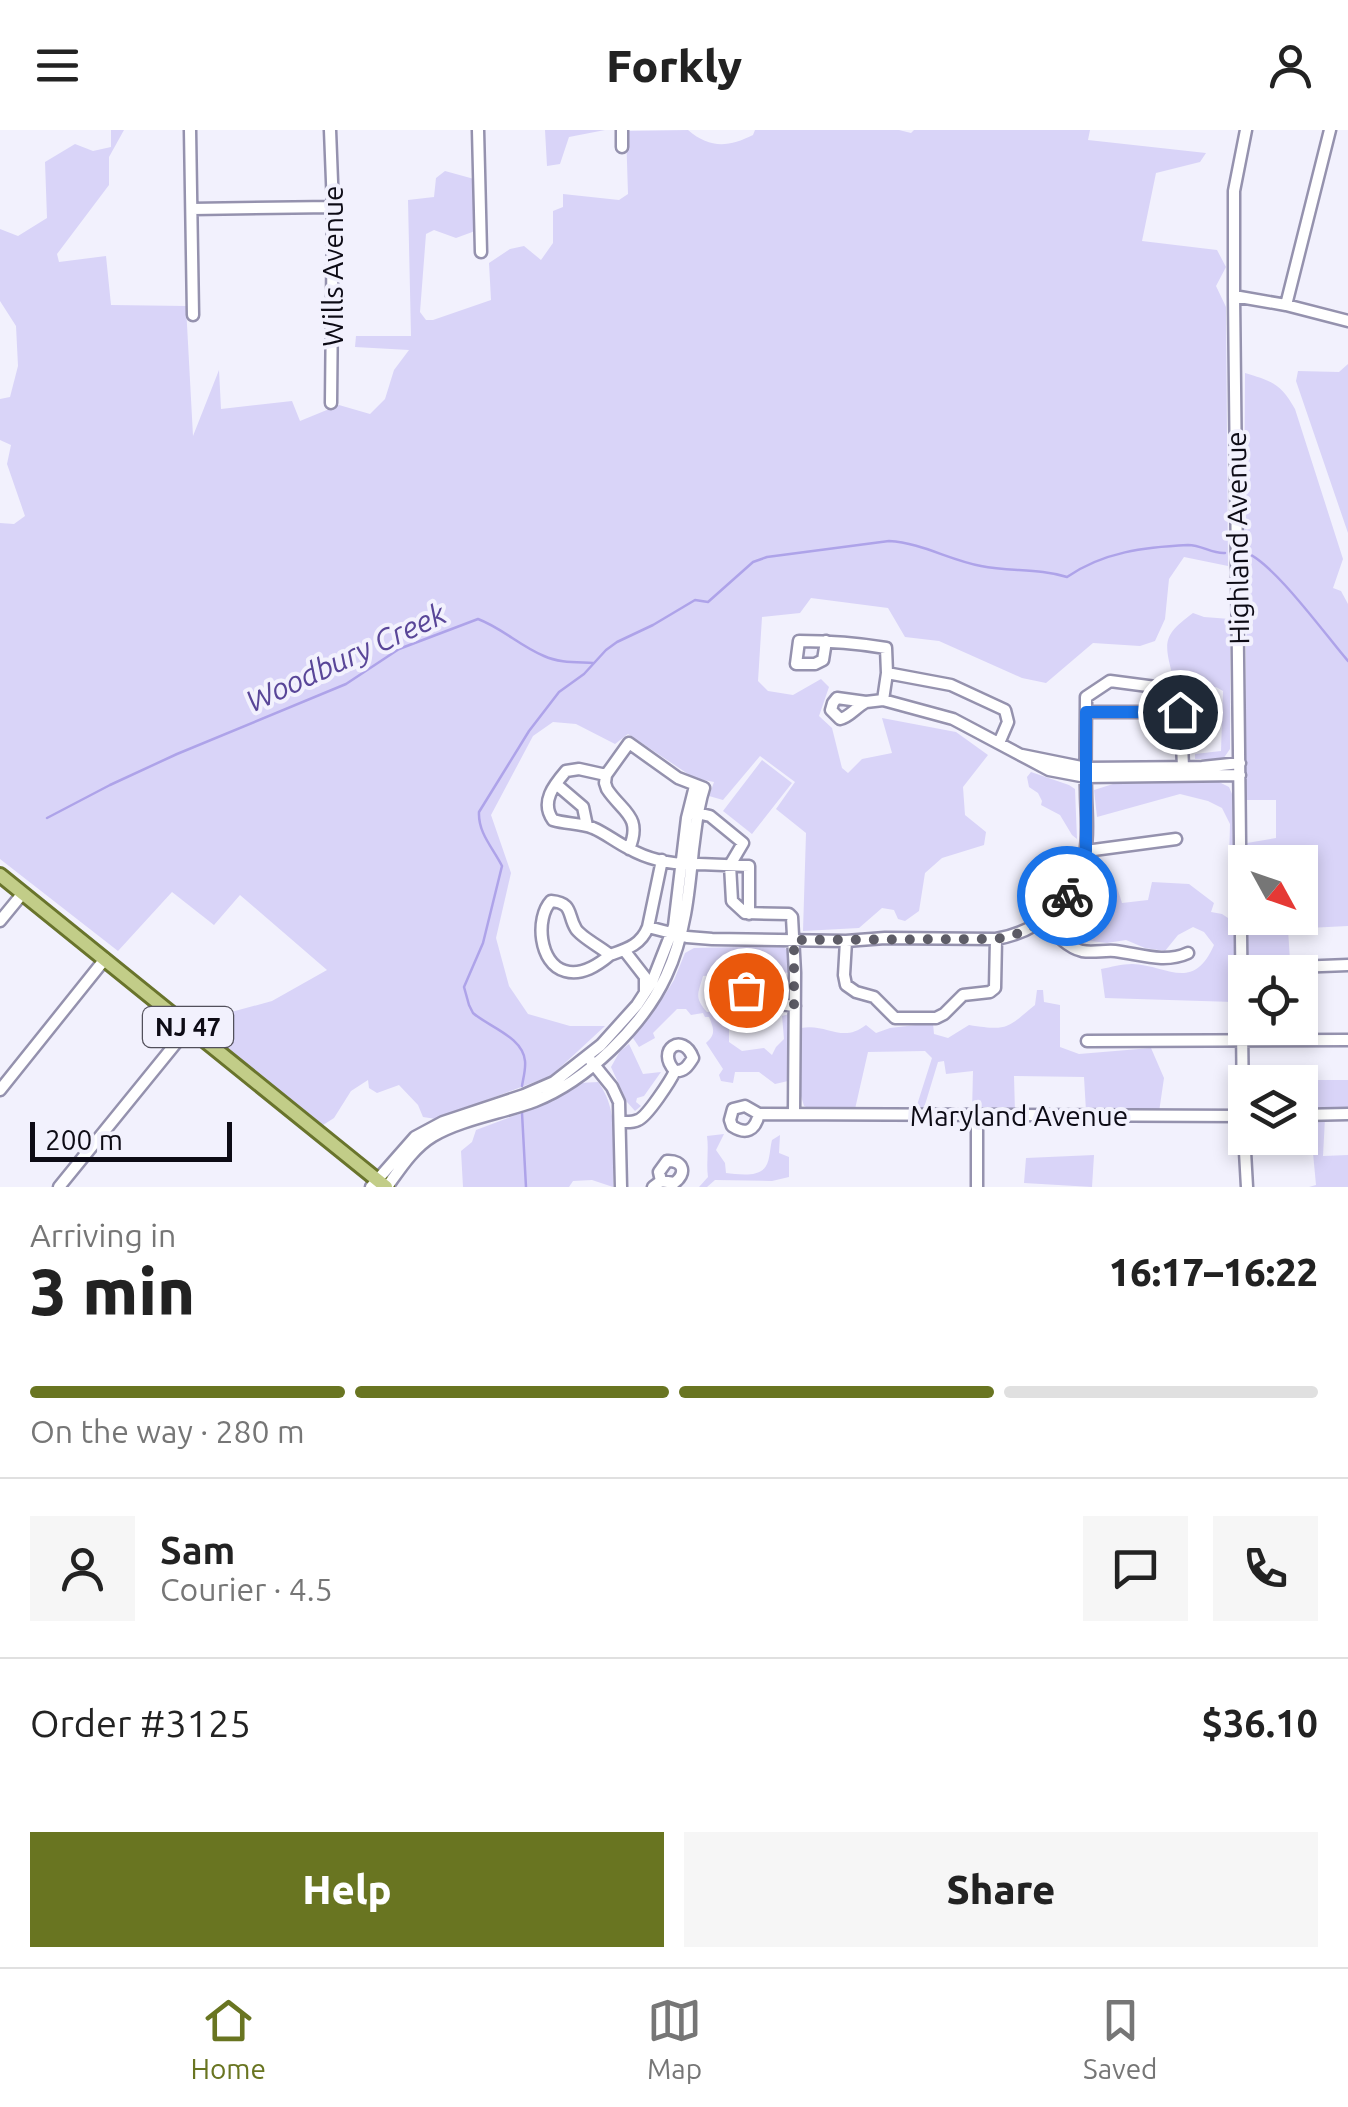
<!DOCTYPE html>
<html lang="en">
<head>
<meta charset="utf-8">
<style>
	:root { --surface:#fff; --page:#f6f6f6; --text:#222; --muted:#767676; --line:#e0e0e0; --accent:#697521 }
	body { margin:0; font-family:Ubuntu,sans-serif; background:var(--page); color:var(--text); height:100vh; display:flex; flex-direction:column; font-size:38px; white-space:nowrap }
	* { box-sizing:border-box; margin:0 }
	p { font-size:32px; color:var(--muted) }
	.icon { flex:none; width:55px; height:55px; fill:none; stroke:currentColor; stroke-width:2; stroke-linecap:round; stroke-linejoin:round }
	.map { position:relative; height:1057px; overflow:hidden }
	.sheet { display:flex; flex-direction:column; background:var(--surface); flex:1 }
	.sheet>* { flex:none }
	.needle { width:65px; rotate:130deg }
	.controls { position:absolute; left:1228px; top:715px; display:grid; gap:20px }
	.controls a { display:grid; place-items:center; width:90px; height:90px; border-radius:0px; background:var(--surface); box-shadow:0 5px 15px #0003; font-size:50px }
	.scale { position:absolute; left:30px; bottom:25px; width:202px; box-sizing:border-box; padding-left:10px; border:5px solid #0d0b15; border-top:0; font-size:28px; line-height:35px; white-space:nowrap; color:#0d0b15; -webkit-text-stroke:8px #f2f1fd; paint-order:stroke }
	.pin { position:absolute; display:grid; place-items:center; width:85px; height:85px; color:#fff; margin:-42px; border:5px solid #fff; border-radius:50%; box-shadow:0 2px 10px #0007 }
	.courier { position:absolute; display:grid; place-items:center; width:100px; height:100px; margin:-50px; border:8px solid #1a73e8; border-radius:50%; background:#fff; color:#222; box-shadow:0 2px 12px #0007 }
	.head em { font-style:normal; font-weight:800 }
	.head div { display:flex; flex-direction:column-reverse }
	.head { display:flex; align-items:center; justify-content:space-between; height:170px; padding:0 30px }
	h1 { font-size:65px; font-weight:800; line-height:75px }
	.bar { display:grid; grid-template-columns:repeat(4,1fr); gap:15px 10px; align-content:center; height:120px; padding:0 30px }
	.bar i { height:12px; border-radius:8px; background:var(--line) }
	.bar .current { background:var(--accent) }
	.bar p { grid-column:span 4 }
	.line { display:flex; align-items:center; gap:25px; padding:0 30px; border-top:2px solid var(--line) }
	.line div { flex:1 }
	.round { display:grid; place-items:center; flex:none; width:105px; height:105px; border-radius:0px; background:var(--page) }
	.button { display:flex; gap:20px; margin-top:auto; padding:20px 30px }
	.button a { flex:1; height:115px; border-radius:0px; background:var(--accent); color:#fff; font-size:40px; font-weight:800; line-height:115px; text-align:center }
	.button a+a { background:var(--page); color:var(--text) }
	header { display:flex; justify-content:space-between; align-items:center; height:130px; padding:0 30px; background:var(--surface); font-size:45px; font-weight:800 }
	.dock { display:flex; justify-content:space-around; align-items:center; height:140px; border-top:2px solid var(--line); background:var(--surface); font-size:28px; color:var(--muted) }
	.dock a { display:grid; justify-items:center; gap:5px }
	.dock .current { color:var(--accent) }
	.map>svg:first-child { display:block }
	.green { fill:#d9d4f8 }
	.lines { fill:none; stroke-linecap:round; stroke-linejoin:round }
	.stream { stroke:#aea3e9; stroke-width:2.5 }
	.minor-casing { stroke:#9592ae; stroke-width:15 }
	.major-casing { stroke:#69742c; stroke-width:18 }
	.minor { stroke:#fff; stroke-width:10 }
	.major { stroke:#c2cd88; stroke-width:12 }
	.done { stroke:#5d5c66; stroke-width:10; stroke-dasharray:0 18 }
	.route { stroke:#1a73e8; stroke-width:12 }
	.labels { text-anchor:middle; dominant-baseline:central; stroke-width:8; stroke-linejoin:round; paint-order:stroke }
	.shield { fill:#f2f1fd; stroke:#52505b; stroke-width:2.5 }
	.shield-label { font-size:25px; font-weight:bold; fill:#0d0b15 }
	.street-label { font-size:28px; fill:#0d0b15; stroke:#f2f1fd }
	.water-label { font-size:30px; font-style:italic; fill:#594698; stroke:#f2f1fd }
</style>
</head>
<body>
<header><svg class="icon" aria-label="menu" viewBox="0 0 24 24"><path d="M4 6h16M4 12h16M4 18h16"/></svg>Forkly<svg class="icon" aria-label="person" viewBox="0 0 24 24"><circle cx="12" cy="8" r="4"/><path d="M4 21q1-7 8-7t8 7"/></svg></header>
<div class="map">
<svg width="1348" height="1057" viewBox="0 0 1348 1057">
	<rect width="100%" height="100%" fill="#f2f1fd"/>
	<!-- green -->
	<path class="green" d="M111 0H124L109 27V55L57 124 59 132 106 126 111 175 186 176 193 306 219 240 221 279 292 271 300 291 339 275 370 284 385 269 394 240 409 220 355 217 356 206H411L408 70 434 67 436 48 445 41 474 49 475 101 456 108 434 100 426 104 420 182 426 190H433L491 170 489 133 510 119 524 116 541 130 553 113V81L563 77V64L619 70 628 64 626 1 688 0C710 19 729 17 753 5L755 0H899L911 3 914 0H1090L1088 10 1206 23 1200 32 1156 43 1142 111 1217 120 1226 137 1216 156 1226 177 1228 436 1184 427 1169 449 1165 489 1155 511 1140 516 1093 513 1046 553 1022 548 939 511 905 507 888 478 811 468 800 483 762 487 758 551 768 561 793 565 821 549 829 557 819 586 832 598 842 638 848 643 862 629 892 623 882 588 956 602 988 625 963 657 965 685 986 702 984 715 942 728 925 743 919 781 905 791 898 789 894 780 882 778 859 798 803 801 806 703 776 679 795 652 760 626 723 670 709 666 714 652 694 648 628 604 615 614 576 594 553 592 533 606 491 685 511 743 496 808 509 856 528 884 570 896H605L551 946 436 989 423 987 418 975 399 955 377 963 369 958 368 950 351 961 334 988 323 995 216 909 217 905 211 898V893L224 884 272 871 327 840 240 765 214 795 172 762 118 821 0 729V393L14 394 25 386 7 334 11 315 0 310V269L10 267 18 236 16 196 0 171V99L18 106 47 88 45 32 75 14 93 21 111 17Z
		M545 0H605L569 7 560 34 547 36Z
		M1348 234V403L1296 251 1298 241 1339 242Z
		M1245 243C1272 251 1281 254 1295 279L1343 429 1333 458 1341 461 1348 474V796L1288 799 1290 831H1248L1247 788H1300V732H1247V713L1276 708V670H1246V515L1248 481 1244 417Z
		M1193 483 1204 487 1230 489V619L1223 629H1195V624L1221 621 1223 561 1216 557 1199 559 1172 543C1163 510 1165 504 1193 483Z
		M762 630 792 653 752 704 723 681Z
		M1031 642 1069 655 1075 659 1077 709 1072 705 1060 685 1041 675 1042 671 1038 663 1029 657 1027 647Z
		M1219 652 1229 657 1232 664 1233 730 1229 731 1230 694 1222 678 1208 671 1180 664 1097 687 1094 660 1113 654Z
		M1088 751 1116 754 1122 773 1148 770 1152 752 1189 754 1214 773 1211 782 1222 784 1234 792V872L1105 868 1101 839C1111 837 1122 834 1132 834 1167 835 1193 863 1214 815L1204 802 1193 797 1178 805 1165 821 1145 818 1126 810 1107 813 1082 810 1067 791V786L1080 772Z
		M783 816 791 824 792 843 778 842C771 830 760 831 750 839L738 829 716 831 718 845 703 846C698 864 694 867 707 882L714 881 719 892 729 898V912L742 921 764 918 772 925 776 917 784 909 782 886 789 884 788 951 775 954 759 942H735L733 953 721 951 719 945 723 939 706 913C716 904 714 899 709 887H705L703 883 691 885 686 879H677L653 903 655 908 639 917 633 908 664 866 674 850 685 823 694 818Z
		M1037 860H1043L1044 872 1060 875V917L1079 924 1151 918 1164 948 1159 982 1086 981 1084 947 1014 946 1015 982H972L973 941 946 944 944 931 938 932 924 978 919 981 917 975 932 928 925 921 868 922 855 979 813 980 804 976 801 966V898C827 893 842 914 866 895L876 903 890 898 933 893 934 904 948 908 969 895C1008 901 1006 899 1035 875Z
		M629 914 643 944 661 942 644 966 637 968 636 972 641 976 635 981 627 972 611 937 620 921Z
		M1296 950H1348V977L1300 979V952H1296Z
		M598 952C620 981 613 1022 613 1057L592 1050 573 1051 569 1057H463L461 1021 472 1012 476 1000 553 971 579 953Z
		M1300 987 1325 988 1323 1026 1348 1025V1057H1309L1316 1055 1313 1023 1298 1022 1290 1008H1300Z
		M724 1004 716 1020 725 1033 726 1043C738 1044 759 1048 766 1036 770 1030 770 1017 772 1010L780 1005 779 1023 789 1027V1047L772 1051 715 1050 707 1057H699L708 1047C706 1033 709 1020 707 1006Z
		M1094 1025 1092 1057 1024 1053 1026 1028Z"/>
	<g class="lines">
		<!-- stream -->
		<path class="stream" d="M1244 422C1271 429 1327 507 1348 531
			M47 688 110 655 177 624 346 554 399 519 478 489C502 498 520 516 544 526 559 533 577 532 593 533
			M522 956C523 949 526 939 525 931 523 907 489 897 473 883L469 875 464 857 483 813 502 736C493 718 478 703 479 682L529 601 559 562 584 544 606 520 617 512 653 495 695 470 708 472 753 432 767 427 889 411C922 413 949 430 981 436 1010 442 1039 438 1067 447 1103 422 1145 417 1188 415 1202 415 1212 424 1225 423
			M522 983 526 1057"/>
		<defs>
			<path id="minor" d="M190 0 193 185
				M330 0 333 77 331 273
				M478 0 481 122
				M1246 0 1234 61V166L1243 986 1247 1057
				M622 17V0
				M192 79 333 77
				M1234 166 1286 175 1348 191
				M1286 175 1330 0
				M826 511 823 530 815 534H796L799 511C828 511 857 513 886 518L887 543
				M883 570 887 543 951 555 1005 580 1008 592 999 613
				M866 572C856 577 850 587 840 589L831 580 833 573 837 568 866 572 883 570 953 589 1049 640 1086 647 1240 645
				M1086 582H1180
				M1022 625 1086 638 1202 637 1240 633
				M606 645 605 653 607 659C622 682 643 686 629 719
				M556 654 583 677 587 696
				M697 683 710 686 743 713 730 735 732 771 745 783 789 784 792 787 795 843 794 983
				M1086 721 1176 709
				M1054 740 1076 751
				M0 791 23 763
				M1044 791C1054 802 1066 817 1082 821 1093 823 1105 820 1115 821 1140 824 1164 834 1188 823
				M648 797 687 807 712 809 846 811 885 808 996 809C1042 801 1075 770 1085 723 1089 704 1086 680 1086 661 1085 629 1086 598 1086 567L1110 551 1171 559 1180 566 1183 637
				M846 811 844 845 846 855 856 862 874 867 895 888H936L944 884 963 865 990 862 995 858 996 809
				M624 820 645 847V861
				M610 825C598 835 582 846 565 841 539 834 535 788 551 771 574 773 567 785 576 799 581 807 602 818 610 825 627 819 641 815 648 797L662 730
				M1243 839 1348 835
				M760 871 757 880 747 886 728 883 724 877 726 864C744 856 744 862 759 870 768 875 784 874 795 876
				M1087 911 1348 910
				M591 931 612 957 619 972 621 1057
				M0 960 105 829
				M745 976 759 984C755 1001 746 1005 732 996L730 990 733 979Z
				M759 984 1245 986
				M1300 985 1348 984
				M977 986V1057
				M620 992C626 992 632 993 638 990 647 987 671 950 675 941 684 942 688 936 693 928 683 901 655 920 675 941
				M59 1057 189 897
				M371 1057 415 1007 443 992 524 965 554 952 601 915 637 875 652 852 674 796 687 688 695 656
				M387 1057C400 1039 413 1018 433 1006 462 989 503 983 535 971 586 951 643 896 666 846 685 806 689 762 693 719 696 698 697 679 704 658L678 648 629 613 606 645 579 639 566 641C554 655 540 672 553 690 566 694 580 693 593 698 605 703 616 712 628 718 649 730 675 735 699 734L749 736V784
				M653 1057 661 1051 674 1053C687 1044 684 1030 667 1031L659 1042 661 1051"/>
			<path id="major" d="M0 745 386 1057"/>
		</defs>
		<!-- minor casing -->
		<use href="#minor" class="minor-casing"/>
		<!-- major casing -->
		<use href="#major" class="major-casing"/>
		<!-- minor -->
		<use href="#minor" class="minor"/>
		<!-- major -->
		<use href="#major" class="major"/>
	</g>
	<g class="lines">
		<!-- done -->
		<path class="done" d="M746 860 760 871 794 876V810L996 809C1025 804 1050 792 1067 766"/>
		<!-- route -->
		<path class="route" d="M1067 766 1076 750 1086 721V582H1180"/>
	</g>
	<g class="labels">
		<!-- shield labels -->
		<rect class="shield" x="143" y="877" width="90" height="40" rx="8"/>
		<g class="shield-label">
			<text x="188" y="897">NJ 47</text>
		</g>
		<!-- street labels -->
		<g class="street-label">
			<text transform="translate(332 136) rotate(-90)">Wills Avenue</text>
			<text transform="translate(1237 408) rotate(-91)">Highland Avenue</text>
			<text x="1019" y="985">Maryland Avenue</text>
		</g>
		<!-- water labels -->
		<g class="water-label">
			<text transform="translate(346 527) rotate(-25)">Woodbury Creek</text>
		</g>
	</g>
</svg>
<div class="controls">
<a><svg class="needle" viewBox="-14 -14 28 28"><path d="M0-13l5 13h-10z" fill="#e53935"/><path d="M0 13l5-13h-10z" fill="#767676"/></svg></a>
<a><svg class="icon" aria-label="locate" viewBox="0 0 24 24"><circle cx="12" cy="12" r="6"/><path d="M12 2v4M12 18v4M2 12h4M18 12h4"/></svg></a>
<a><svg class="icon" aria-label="layers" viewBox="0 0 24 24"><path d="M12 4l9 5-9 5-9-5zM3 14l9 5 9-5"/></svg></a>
</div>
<div class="scale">200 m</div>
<div class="pin" style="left:746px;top:860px;background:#ea580c"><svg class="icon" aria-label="bag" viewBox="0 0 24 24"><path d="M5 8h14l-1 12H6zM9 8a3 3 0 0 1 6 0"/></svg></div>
<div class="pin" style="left:1180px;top:582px;background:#1f2937"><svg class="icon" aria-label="home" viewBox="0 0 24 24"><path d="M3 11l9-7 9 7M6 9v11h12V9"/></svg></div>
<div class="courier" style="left:1067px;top:766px"><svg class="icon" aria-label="bike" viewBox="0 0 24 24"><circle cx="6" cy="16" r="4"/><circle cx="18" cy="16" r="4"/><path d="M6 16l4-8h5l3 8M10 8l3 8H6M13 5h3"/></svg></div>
</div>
<section class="sheet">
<div class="head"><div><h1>3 min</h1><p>Arriving in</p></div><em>16:17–16:22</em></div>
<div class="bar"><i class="current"></i><i class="current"></i><i class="current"></i><i></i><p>On the way · 280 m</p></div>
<div class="line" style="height:180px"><a class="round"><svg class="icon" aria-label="person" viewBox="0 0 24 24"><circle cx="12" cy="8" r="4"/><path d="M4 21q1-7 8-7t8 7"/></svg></a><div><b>Sam</b><p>Courier · 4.5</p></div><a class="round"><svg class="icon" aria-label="chat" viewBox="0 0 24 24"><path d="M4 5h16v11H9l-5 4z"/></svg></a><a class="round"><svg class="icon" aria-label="phone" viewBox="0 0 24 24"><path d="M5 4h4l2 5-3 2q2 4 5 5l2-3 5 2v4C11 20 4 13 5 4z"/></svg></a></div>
<div class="line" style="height:130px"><div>Order #3125</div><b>$36.10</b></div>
<div class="button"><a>Help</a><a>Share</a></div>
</section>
<nav class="dock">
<a class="current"><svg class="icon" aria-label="home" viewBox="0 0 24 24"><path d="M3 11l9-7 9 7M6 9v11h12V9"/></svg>Home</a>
<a><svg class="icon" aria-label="map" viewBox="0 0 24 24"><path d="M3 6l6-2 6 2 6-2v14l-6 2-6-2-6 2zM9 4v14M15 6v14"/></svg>Map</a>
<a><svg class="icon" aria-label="saved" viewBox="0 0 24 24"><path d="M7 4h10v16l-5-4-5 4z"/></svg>Saved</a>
</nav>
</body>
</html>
